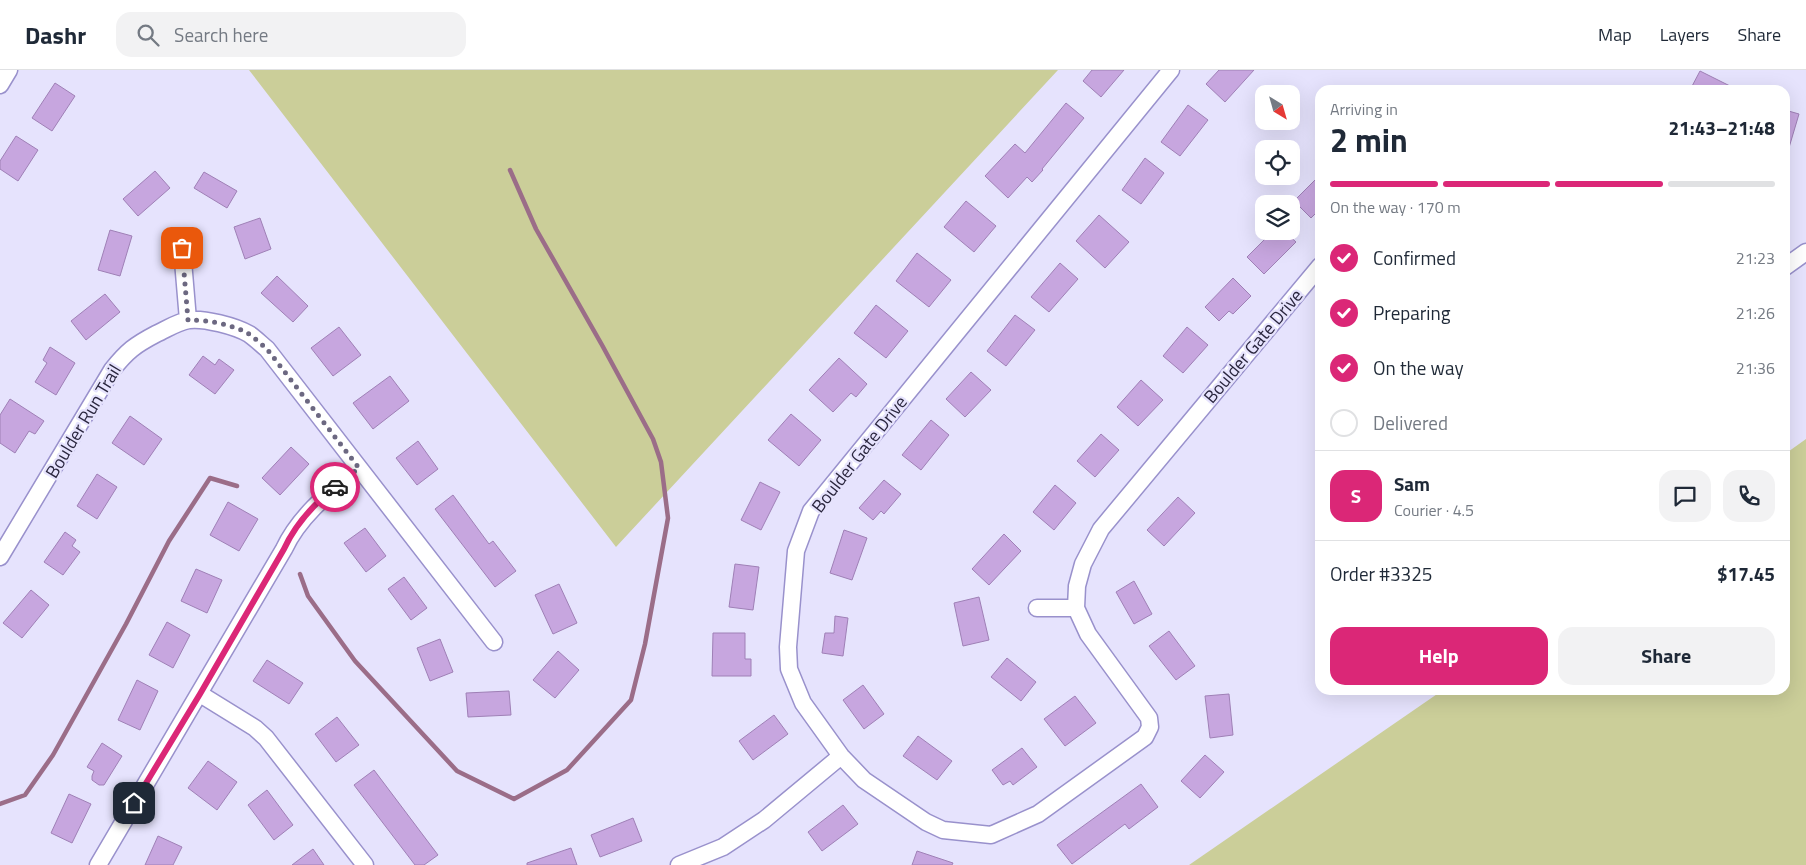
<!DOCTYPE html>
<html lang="en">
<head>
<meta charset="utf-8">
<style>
	:root { --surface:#fff; --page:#f2f2f3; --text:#1f2937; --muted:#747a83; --line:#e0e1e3; --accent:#db2777 }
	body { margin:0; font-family:"Titillium Web",sans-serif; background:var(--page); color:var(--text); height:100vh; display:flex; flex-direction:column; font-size:19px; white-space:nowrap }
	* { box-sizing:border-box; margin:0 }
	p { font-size:16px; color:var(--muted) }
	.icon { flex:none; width:28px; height:28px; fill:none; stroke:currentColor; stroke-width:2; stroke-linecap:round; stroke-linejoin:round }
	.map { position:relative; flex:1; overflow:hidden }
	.panel { position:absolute; left:1315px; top:15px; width:475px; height:610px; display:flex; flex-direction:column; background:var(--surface); border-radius:15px; box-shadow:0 5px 20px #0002 }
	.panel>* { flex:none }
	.needle { width:32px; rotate:143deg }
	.tools { position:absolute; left:1255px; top:15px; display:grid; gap:10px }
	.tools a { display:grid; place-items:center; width:45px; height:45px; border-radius:10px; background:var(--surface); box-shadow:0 5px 20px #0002; font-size:25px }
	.pin { position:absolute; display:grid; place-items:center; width:42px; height:42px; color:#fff; margin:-21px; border-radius:10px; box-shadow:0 2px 8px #0006 }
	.courier { position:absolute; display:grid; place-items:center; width:50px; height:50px; margin:-25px; border:4px solid #db2777; border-radius:50%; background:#fff; color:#222; box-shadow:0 1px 6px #0007 }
	.summary em { font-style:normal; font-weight:700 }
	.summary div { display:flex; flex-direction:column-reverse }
	.summary { display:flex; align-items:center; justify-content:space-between; height:85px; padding:0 15px }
	h1 { font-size:32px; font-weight:700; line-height:38px }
	.bar { display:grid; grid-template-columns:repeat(4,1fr); gap:8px 5px; align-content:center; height:60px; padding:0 15px }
	.bar i { height:6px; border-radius:4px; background:var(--line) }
	.bar .active { background:var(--accent) }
	.bar p { grid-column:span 4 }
	.line { display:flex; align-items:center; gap:12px; padding:0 15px; border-top:1px solid var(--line) }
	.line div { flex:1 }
	.round { display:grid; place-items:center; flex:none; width:52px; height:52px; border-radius:15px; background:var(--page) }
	ol { padding:0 15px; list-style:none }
	li { display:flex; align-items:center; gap:15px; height:55px }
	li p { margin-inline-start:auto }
	li .icon { padding:5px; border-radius:50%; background:var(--accent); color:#fff; stroke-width:4 }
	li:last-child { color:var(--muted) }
	li i { width:28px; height:28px; border:2px solid var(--line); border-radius:50% }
	.button { display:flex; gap:10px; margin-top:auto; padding:10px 15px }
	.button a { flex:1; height:58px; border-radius:15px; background:var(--accent); color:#fff; font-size:20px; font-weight:700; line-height:58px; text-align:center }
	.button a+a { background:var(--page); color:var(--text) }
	header { display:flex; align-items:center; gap:30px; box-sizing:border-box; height:70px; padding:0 25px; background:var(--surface); border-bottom:1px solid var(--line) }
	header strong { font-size:24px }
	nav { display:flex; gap:28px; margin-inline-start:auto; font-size:18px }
	.search { width:350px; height:45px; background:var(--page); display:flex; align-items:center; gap:12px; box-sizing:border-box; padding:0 18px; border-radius:15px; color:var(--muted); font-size:19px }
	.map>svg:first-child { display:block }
	.green { fill:#cbce99 }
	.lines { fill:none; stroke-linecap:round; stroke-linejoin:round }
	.stream { stroke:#9b6d88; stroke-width:4.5 }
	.building { fill:#c7a6df; stroke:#9f80b6 }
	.street-casing { stroke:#9991cc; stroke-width:19 }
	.street { stroke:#fff; stroke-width:16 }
	.done { stroke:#6c6881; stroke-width:5; stroke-dasharray:0 9 }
	.route { stroke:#db2777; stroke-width:6 }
	.labels { text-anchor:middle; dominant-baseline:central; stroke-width:4.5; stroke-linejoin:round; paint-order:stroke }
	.street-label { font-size:18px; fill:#2a263e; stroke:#e6e3fd }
</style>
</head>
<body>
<header>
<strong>Dashr</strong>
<div class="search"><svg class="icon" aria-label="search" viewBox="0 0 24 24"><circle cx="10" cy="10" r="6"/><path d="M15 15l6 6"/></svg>Search here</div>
<nav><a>Map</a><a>Layers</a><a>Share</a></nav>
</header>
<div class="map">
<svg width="1806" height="795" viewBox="0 0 1806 795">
	<rect width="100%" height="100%" fill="#e6e3fd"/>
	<!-- green -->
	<path class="green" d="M249 0H1058L616 477Z
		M1806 369V795H1189L1443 620H1785V384Z"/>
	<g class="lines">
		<!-- stream -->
		<path class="stream" d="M300 504 308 526 355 591 457 701 514 729 567 700 631 630 645 574 668 448 661 392 653 369 602 275 536 159 510 100
			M0 734 25 725 53 685 126 554 169 471 210 408 237 416"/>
	</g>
	<!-- building -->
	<path class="building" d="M1092 0H1124L1101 27 1083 11Z
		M1219 0H1254L1225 32 1206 14Z
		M1700 1 1738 20H1690Z
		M55 13 75 26 52 61 32 48Z
		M1066 33 1084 48 1042 99 1043 100 1032 112 1027 107 1008 128 985 106 1015 74 1025 83Z
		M1188 35 1208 50 1180 86 1161 72Z
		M1785 40 1799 44 1788 81H1785Z
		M16 66 38 80 18 111 0 99V91Z
		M1145 88 1164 103 1141 134 1122 120Z
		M155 101 170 118 138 146 123 129Z
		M204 102 237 121 227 138 194 118Z
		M1320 105V139L1311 148 1294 131Z
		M966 131 996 156 974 182 944 157Z
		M1099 145 1129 172 1105 198 1076 171Z
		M260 148 271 179 245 189 234 157Z
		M110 160 132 166 120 206 98 200Z
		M1273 161H1284L1296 172 1264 204 1247 187Z
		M917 183 951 210 929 237 896 211Z
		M1060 193 1078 209 1049 242 1031 227Z
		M277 206 308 236 293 252 261 223Z
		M1233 208 1251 226 1233 244 1229 241 1219 251 1205 237Z
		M105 224 120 242 86 270 71 251Z
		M876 235 908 261 886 288 854 263Z
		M1015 245 1035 260 1006 296 987 281Z
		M339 257 361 285 333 306 311 278Z
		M1187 257 1208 275 1183 303 1163 286Z
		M50 277 75 293 56 325 35 312 47 293 43 290Z
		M203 286 215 295 219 289 234 300 215 324 189 305Z
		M839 288 867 314 856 327 851 323 833 342 809 320Z
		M971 302 991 320 965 347 946 329Z
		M390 306 409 331 373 359 353 333Z
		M1141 310 1163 330 1138 356 1117 337Z
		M10 329 44 351 35 364 29 361 15 383 0 373V345Z
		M791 344 821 370 799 396 768 370Z
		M130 346 162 369 144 395 112 373Z
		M931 350 949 365 921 400 902 385Z
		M1101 364 1119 380 1095 407 1077 391Z
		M418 371 438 399 417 415 396 388Z
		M291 377 309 394 280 425 262 408Z
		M97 404 117 417 97 449 77 436Z
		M884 410 901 424 884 444 881 441 873 450 859 438Z
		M760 412 780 422 761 460 741 450Z
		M1055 415 1076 433 1054 460 1033 442Z
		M453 425 489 474 493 471 516 501 495 517 435 439Z
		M1178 427 1195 443 1164 476 1147 460Z
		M228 432 258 449 239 481 210 465Z
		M365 458 386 486 366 502 344 473Z
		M844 460 867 468 852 510 830 503Z
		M65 462 76 470 72 476 80 482 63 505 44 492Z
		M1004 464 1021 481 989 515 972 499Z
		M735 494 759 497 753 540 729 537Z
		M196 499 222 510 207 543 181 531Z
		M404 507 427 538 411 550 388 519Z
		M1134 511 1152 544 1134 554 1116 522Z
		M559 514 577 553 553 564 535 525Z
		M31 520 49 535 22 568 3 553Z
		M979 527 989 570 963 576 954 533Z
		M835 546 848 548 843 586 822 583 825 563H834Z
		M167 552 190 565 173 598 149 585Z
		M1169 561 1195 596 1176 610 1149 576Z
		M713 563H745V589H751V606H712Z
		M440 569 453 602 430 611 417 578Z
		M558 581 579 600 555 628 533 610Z
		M1007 588 1036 612 1021 631 991 607Z
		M267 590 303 613 289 634 253 611Z
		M137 610 158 621 140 660 118 650Z
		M863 615 884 644 864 659 843 630Z
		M509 621 511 645 468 647 466 623Z
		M1229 624 1233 665 1210 668 1205 626Z
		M1075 626 1096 653 1065 676 1044 649Z
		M774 645 788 664 753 690 739 671Z
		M337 647 359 675 336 692 315 664Z
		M918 666 952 691 937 710 903 686Z
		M102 673 122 686 104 715H99L92 710V706L94 701 87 697Z
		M1022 678 1037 697 1013 715 1010 711 1003 715 992 700Z
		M1205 685 1224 702 1200 728 1181 711Z
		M208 691 237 712 217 740 188 718Z
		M374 700 438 785 424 795H415L354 715Z
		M1141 714 1158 737 1129 759 1125 754 1072 794 1057 775Z
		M267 720 293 755 274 770 248 735Z
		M69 724 91 734 72 773 51 763Z
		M843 735 858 754 822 781 808 762Z
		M633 748 642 771 600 787 591 765Z
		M158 766 182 777 173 795H145Z
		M571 778 577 795H527V793Z
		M313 779 324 795H292Z
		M917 781 953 793 952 795H912Z"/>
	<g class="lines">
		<defs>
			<path id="street" d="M1171 0 811 441 796 481 788 577 789 599 803 633 841 686 864 710 926 752 943 760 991 765 1038 744 1145 667 1150 657 1149 648 1088 564 1076 538 1077 516 1083 494 1101 459 1320 196
				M0 15 9 0
				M182 179 188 250
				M1785 197 1806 182
				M0 487 112 300C127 281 135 275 156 264 167 259 177 252 189 250 204 248 235 256 249 264 255 268 261 274 267 279L494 572
				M1037 538H1076
				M200 624 255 658 266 668 365 795
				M98 795 284 479C300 445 330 422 359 398
				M679 795 723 777 764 750 841 686"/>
		</defs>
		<!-- street casing -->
		<use href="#street" class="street-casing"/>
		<!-- street -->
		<use href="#street" class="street"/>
	</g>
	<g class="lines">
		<!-- done -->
		<path class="done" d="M182 178 188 250C207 250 232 254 249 264 255 268 261 274 267 279L359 398 335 417"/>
		<!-- route -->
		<path class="route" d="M134 733 200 624 284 479C295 455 314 434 335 417"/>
	</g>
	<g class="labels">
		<!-- street labels -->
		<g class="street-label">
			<text transform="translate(1253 276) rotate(-50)">Boulder Gate Drive</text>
			<text transform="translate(83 351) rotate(-59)">Boulder Run Trail</text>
			<text transform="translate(859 384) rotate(-52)">Boulder Gate Drive</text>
		</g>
	</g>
</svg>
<div class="tools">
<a><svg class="needle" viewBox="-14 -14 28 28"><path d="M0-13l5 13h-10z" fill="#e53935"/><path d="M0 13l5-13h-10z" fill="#747a83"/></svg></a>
<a><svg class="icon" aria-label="locate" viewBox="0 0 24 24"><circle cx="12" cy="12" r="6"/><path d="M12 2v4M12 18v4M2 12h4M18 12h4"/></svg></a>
<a><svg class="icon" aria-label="layers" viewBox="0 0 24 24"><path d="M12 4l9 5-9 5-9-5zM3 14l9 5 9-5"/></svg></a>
</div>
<div class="pin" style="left:182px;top:178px;background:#ea580c"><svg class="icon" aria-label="bag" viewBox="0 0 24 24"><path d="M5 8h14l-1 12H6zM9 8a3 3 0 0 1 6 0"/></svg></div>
<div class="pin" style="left:134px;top:733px;background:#1f2937"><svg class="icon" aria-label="home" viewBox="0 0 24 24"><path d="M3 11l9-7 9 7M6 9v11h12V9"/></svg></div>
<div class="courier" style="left:335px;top:417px"><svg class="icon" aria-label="car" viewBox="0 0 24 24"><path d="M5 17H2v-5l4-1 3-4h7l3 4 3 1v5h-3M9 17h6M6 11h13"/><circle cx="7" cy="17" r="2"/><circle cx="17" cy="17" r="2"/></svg></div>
<section class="panel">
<div class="summary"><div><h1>2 min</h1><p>Arriving in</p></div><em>21:43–21:48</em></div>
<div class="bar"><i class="active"></i><i class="active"></i><i class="active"></i><i></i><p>On the way · 170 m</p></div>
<ol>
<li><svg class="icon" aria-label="check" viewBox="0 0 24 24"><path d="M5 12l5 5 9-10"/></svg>Confirmed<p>21:23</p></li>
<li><svg class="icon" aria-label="check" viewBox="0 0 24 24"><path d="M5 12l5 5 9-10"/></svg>Preparing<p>21:26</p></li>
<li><svg class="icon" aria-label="check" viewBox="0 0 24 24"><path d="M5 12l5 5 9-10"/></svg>On the way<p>21:36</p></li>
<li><i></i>Delivered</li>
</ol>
<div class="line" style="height:90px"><b class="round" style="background:var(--accent);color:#fff">S</b><div><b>Sam</b><p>Courier · 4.5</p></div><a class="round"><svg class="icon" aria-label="chat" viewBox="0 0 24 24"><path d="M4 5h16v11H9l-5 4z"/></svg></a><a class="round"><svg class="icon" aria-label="phone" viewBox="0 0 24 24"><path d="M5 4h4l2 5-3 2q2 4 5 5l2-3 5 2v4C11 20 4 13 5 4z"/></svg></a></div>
<div class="line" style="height:65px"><div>Order #3325</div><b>$17.45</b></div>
<div class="button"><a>Help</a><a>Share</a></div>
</section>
</div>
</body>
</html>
